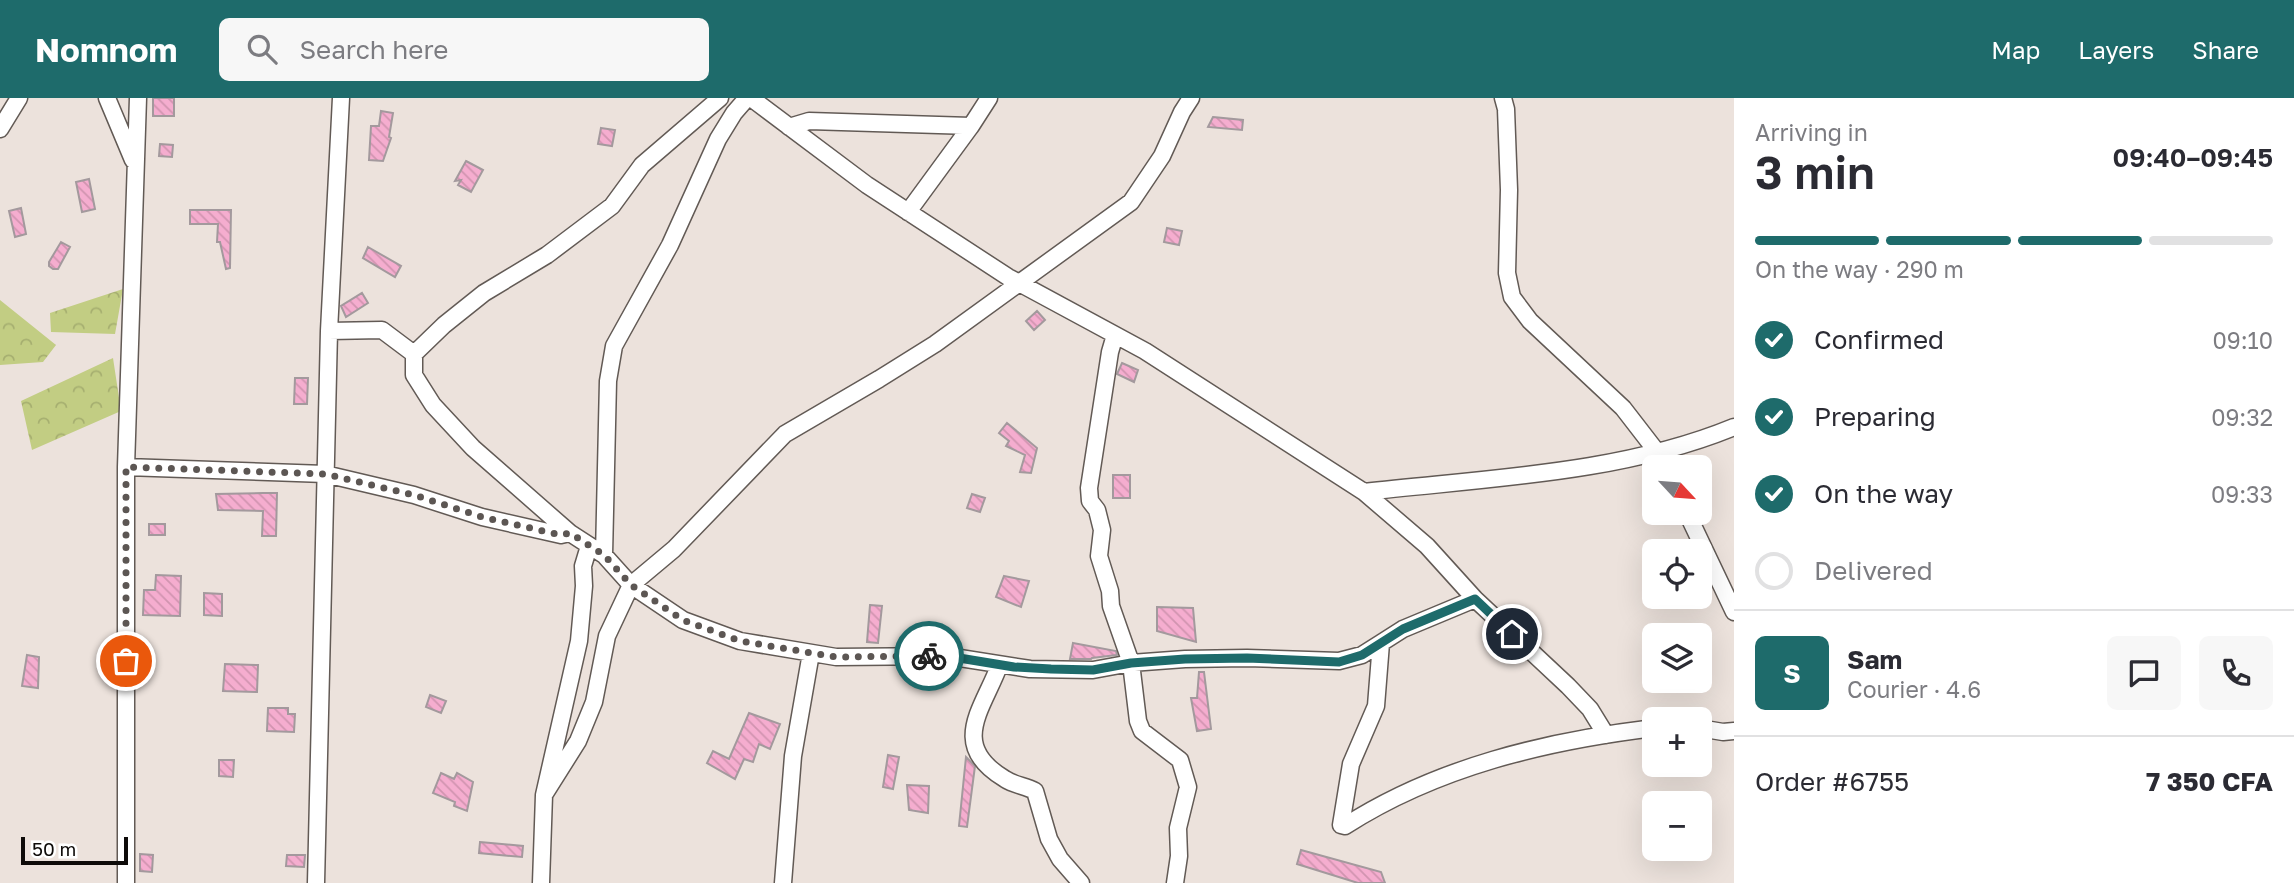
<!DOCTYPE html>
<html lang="en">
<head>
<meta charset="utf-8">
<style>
	:root { --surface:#fff; --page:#f7f7f7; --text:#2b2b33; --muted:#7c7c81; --line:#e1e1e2; --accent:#1e6b6b }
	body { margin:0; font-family:"Golos Text",sans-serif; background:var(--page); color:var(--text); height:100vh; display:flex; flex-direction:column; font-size:26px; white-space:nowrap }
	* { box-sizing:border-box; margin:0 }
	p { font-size:23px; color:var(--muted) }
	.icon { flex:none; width:38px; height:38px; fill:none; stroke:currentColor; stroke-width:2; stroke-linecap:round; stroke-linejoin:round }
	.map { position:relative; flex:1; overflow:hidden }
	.side { display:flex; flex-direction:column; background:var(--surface); width:560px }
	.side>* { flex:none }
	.needle { width:46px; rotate:116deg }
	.buttons { position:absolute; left:1642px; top:357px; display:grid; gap:14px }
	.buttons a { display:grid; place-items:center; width:70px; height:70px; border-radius:10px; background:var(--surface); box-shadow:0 7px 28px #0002; font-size:35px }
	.scale { position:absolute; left:21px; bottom:18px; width:107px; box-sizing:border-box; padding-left:7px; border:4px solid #0e0b09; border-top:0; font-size:19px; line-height:24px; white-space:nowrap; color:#0e0b09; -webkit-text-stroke:5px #fff; paint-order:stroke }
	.pin { position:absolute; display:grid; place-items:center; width:60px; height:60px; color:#fff; margin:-30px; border:4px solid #fff; border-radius:50%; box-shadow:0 2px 7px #0007 }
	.courier { position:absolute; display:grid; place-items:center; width:70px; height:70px; margin:-35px; border:5px solid #1e6b6b; border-radius:50%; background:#fff; color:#222; box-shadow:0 2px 9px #0007 }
	.overview em { font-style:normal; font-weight:600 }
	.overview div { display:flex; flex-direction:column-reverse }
	.overview { display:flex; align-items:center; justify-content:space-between; height:119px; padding:0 21px }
	h1 { font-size:46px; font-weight:600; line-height:52px }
	.bar { display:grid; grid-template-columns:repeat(4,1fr); gap:10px 7px; align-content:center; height:84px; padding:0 21px }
	.bar i { height:9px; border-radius:5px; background:var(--line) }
	.bar .active { background:var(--accent) }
	.bar p { grid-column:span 4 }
	.line { display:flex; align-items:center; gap:18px; padding:0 21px; border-top:2px solid var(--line) }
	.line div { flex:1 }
	.round { display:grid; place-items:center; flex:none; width:74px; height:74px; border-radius:10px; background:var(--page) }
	ol { padding:0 21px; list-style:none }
	li { display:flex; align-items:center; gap:21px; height:77px }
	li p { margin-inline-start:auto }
	li .icon { padding:7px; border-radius:50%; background:var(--accent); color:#fff; stroke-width:4 }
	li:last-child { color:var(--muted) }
	li i { width:38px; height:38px; border:4px solid var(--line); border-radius:50% }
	header { display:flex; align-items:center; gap:42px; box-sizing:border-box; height:98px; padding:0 35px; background:var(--accent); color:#fff }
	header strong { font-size:33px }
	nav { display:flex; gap:38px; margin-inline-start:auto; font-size:24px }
	.search { width:490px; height:63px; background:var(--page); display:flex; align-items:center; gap:18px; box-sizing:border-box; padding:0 24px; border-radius:10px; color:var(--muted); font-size:26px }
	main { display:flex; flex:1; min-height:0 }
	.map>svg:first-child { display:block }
	.forest { fill:url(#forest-crowns) }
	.building { fill:url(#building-back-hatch); stroke:#a3999d; stroke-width:2 }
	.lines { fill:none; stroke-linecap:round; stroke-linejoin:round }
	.minor-casing { stroke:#625a55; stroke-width:19 }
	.minor { stroke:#fff; stroke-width:16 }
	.done { stroke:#5c5653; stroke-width:7; stroke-dasharray:0 12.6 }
	.route { stroke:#1e6b6b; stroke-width:9 }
</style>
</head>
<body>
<header>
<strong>Nomnom</strong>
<div class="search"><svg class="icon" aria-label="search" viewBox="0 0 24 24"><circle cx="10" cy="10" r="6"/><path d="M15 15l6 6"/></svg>Search here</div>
<nav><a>Map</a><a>Layers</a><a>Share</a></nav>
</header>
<main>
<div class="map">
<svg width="1734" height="785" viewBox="0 0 1734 785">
	<defs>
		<pattern id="forest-crowns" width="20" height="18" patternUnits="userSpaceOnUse" patternTransform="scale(1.75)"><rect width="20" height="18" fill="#c2cd83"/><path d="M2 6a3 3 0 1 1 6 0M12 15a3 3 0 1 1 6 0" fill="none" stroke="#a6af70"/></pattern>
		<pattern id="building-back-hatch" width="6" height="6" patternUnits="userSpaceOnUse" patternTransform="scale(1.75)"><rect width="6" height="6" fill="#f5adcf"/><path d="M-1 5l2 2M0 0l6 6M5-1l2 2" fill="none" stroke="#d194b0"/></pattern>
	</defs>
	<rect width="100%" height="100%" fill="#ece2dc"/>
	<!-- forest -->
	<path class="forest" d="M123 191 115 236 51 234 50 215Z
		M0 202 56 247 43 264 0 267Z
		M113 260 121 313 32 352 21 303Z"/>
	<!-- building -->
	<path class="building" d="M153 0H174V18H153Z
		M381 13 393 15 389 39 391 40 383 63 369 62 371 28H379Z
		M1213 19 1243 22 1242 32 1208 29Z
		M601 30 615 32 612 48 598 46Z
		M160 46 173 47 172 59 159 58Z
		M466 63 483 72 471 94 458 87 461 82 455 83Z
		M89 81 95 111 82 114 76 84Z
		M21 110 26 136 15 139 9 113Z
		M190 112H231L230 170 226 171 220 144H217L218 126H190Z
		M1167 130 1182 133 1179 147 1164 144Z
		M61 144 70 149 58 171H53L49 168V164Z
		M368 149 401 168 395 179 363 160Z
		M362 195 368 205 346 219 341 208Z
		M1037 213 1045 222 1034 232 1026 223Z
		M1122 265 1138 272 1134 284 1117 276Z
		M295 280H308L307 306H294Z
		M1007 325 1037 350 1031 375 1020 374 1025 357 1006 348 1009 343 999 335Z
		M1113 377H1130V400H1113Z
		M263 395H277L276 438H262L263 413 218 412 216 396Z
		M972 396 985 400 980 414 967 410Z
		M149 426H165V437H149Z
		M156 477 181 478 180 518 143 517 144 492H155Z
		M1004 478 1029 483 1021 509 996 499Z
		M204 495 222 496V518L204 517Z
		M870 507 882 508 878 545 867 544Z
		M1157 509 1193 510 1196 544 1157 533Z
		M1073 545 1116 553 1117 557 1092 560 1091 561H1070Z
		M27 557 39 559 38 590 22 588Z
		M225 566 258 567 257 594 223 593Z
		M1199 574H1204L1211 631 1197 633 1191 600H1197Z
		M430 597 446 603 441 615 426 609Z
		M268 610H288V616H295L294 634 267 633Z
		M749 615 780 626 770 651 759 646 753 664 744 661 735 681 707 665 713 653 729 661Z
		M888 657 899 659 893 691 883 689Z
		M966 659 975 668 967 729 959 728Z
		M219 662H234L233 679 219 678Z
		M441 675 454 681 457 675 473 684 467 713 454 708 455 704 433 695Z
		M907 687 929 688 928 715 909 712Z
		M480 744 523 748 522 759 479 755Z
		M1301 752 1381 774 1385 785H1358L1297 766Z
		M140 756 153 757 152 774 140 773Z
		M287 757H305L304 769 286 768Z"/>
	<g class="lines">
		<defs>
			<path id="minor" d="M107 0 133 62
				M720 0 642 67 612 108 547 157 484 195 444 227 414 256V277L433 307 473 350 570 435 604 457 631 487 683 522 740 543 836 559 947 558 1030 571 1093 572 1131 565 1185 561 1247 560 1339 563 1362 557 1381 545 1376 608 1351 666 1341 727 1345 728C1437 669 1546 643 1654 630
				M751 0 867 87 1008 179 1145 253 1364 394 1427 448 1475 501 1568 588 1590 611 1606 637
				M1503 0 1506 11 1509 92 1507 175 1512 199 1530 223 1623 310 1657 354 1664 369
				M789 29 809 23 971 28 989 0
				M0 31 19 0
				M908 114 971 28
				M329 233 382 232 414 256
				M1115 237 1110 254 1089 390 1090 403 1097 412 1102 432 1099 458 1110 493 1111 508 1131 565 1138 623 1142 633 1180 662 1188 689 1178 730 1179 758 1175 785
				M126 369 325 376 414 397 482 419 561 437 570 435
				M1364 394C1486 380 1620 376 1734 329
				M1687 415 1734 514
				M604 457 608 283 614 248 670 147 718 41 734 15 747 0
				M1381 545 1403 531 1475 501
				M999 568C983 611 948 647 1005 681 1014 687 1026 688 1035 693L1049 741 1060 761 1081 785
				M1699 630 1723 634 1734 633
				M544 697 578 643 594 604 607 538 631 487 674 451 785 336 879 281 935 246 1131 104 1162 58 1182 14 1191 0
				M126 785V369L138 0
				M316 785 329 233 341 0
				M541 785 544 697 579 543 584 488 583 468 589 448
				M783 785 793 658 811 555"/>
		</defs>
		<!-- minor casing -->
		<use href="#minor" class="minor-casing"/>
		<!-- minor -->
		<use href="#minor" class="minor"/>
	</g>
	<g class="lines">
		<!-- done -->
		<path class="done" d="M126 563V369L325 376 414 397 482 419 561 437 570 435 604 457 631 487 683 522 740 543 836 559 929 558"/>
		<!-- route -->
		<path class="route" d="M929 558H947L1014 569 1051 571 1093 572 1131 565 1185 561 1247 560 1339 564 1362 557 1403 531 1475 501 1512 536"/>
	</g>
</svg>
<div class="buttons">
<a><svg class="needle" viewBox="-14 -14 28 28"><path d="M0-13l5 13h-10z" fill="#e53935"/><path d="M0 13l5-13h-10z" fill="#7c7c81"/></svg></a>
<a><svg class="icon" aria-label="locate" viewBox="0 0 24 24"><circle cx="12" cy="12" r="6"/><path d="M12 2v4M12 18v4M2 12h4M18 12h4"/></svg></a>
<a><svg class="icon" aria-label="layers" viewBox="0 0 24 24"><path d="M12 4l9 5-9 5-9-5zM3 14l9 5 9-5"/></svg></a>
<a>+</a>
<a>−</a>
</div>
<div class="scale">50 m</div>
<div class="pin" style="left:126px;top:563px;background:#ea580c"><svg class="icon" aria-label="bag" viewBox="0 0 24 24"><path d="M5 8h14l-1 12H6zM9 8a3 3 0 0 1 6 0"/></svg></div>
<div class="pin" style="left:1512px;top:536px;background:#1f2937"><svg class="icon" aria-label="home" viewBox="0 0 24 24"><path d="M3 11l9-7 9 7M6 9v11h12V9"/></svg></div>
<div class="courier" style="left:929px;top:558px"><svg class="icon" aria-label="bike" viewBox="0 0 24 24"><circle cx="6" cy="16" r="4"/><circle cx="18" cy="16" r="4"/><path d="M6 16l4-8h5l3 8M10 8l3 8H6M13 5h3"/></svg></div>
</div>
<section class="side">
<div class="overview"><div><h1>3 min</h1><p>Arriving in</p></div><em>09:40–09:45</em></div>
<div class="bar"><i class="active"></i><i class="active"></i><i class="active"></i><i></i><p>On the way · 290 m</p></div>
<ol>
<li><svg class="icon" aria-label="check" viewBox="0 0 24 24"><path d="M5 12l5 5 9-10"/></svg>Confirmed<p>09:10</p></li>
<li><svg class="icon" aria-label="check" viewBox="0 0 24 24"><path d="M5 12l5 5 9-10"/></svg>Preparing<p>09:32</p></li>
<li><svg class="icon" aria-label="check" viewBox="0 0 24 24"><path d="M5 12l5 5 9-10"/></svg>On the way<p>09:33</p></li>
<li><i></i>Delivered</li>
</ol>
<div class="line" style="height:126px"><b class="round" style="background:var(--accent);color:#fff">S</b><div><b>Sam</b><p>Courier · 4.6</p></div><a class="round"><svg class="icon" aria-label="chat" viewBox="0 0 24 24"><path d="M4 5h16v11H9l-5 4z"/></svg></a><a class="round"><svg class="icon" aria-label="phone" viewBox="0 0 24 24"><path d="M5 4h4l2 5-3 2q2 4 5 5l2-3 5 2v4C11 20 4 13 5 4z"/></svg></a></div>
<div class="line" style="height:91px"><div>Order #6755</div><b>7 350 CFA</b></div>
</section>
</main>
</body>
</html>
